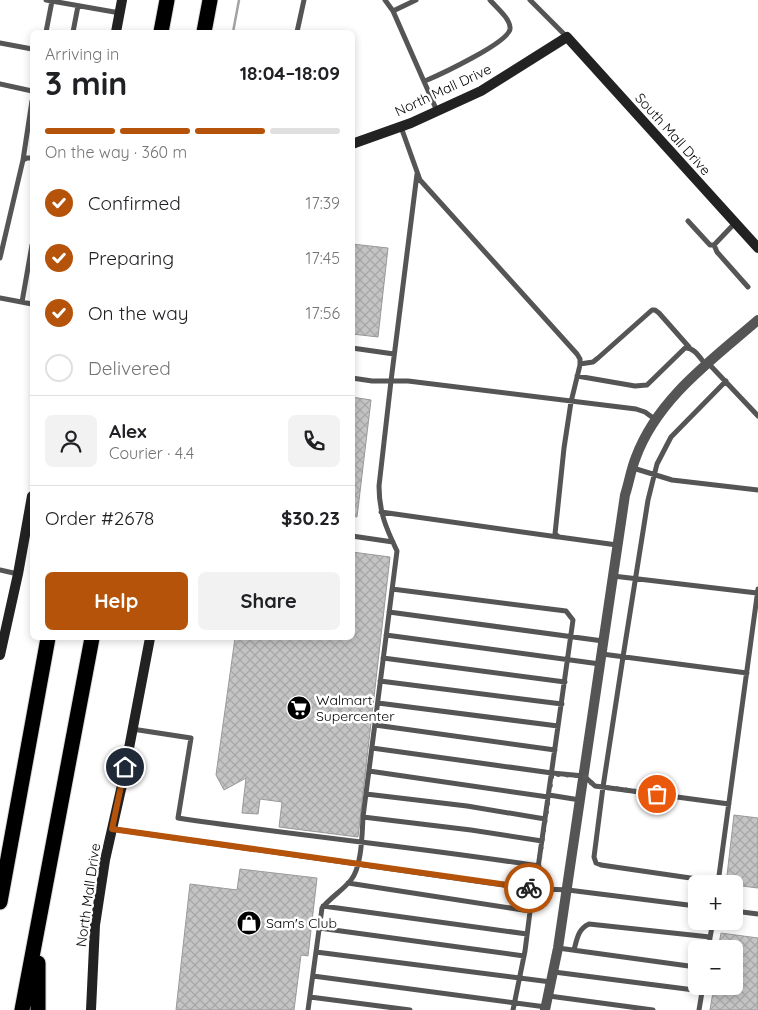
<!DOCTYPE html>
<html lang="en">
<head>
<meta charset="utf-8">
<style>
	:root { --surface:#fff; --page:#f2f2f2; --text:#202124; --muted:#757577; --line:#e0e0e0; --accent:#b45309 }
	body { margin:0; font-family:Quicksand,sans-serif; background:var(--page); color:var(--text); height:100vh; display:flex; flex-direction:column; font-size:19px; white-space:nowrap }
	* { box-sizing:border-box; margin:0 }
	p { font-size:16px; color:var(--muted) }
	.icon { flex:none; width:28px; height:28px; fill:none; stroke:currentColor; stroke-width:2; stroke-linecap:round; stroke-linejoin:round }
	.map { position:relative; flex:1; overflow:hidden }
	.drawer { position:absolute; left:30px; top:30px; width:325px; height:610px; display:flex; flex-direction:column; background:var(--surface); border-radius:8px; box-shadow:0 2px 8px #0003 }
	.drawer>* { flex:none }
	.tools { position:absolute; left:688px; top:875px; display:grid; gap:10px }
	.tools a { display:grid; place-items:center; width:55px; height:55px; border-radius:8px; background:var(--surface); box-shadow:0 2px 8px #0003; font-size:25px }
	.pin { position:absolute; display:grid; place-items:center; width:42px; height:42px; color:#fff; margin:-21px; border:2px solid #fff; border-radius:50%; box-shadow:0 1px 5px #0007 }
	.courier { position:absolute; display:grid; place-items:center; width:50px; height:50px; margin:-25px; border:4px solid #b45309; border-radius:50%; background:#fff; color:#222; box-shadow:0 1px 6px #0007 }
	.overview em { font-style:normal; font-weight:700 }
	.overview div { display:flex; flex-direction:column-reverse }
	.overview { display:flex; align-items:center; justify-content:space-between; height:85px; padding:0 15px }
	h1 { font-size:32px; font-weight:700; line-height:38px }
	.bar { display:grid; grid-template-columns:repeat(4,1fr); gap:8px 5px; align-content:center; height:60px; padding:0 15px }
	.bar i { height:6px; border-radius:4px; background:var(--line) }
	.bar .current { background:var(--accent) }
	.bar p { grid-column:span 4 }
	.line { display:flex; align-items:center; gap:12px; padding:0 15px; border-top:1px solid var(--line) }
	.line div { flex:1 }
	.round { display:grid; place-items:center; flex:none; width:52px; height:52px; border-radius:8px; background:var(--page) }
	ol { padding:0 15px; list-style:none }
	li { display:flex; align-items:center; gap:15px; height:55px }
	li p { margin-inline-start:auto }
	li .icon { padding:5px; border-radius:50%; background:var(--accent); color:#fff; stroke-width:4 }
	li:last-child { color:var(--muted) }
	li i { width:28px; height:28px; border:2px solid var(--line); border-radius:50% }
	.action { display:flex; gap:10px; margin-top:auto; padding:10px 15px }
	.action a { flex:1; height:58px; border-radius:8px; background:var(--accent); color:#fff; font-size:20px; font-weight:700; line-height:58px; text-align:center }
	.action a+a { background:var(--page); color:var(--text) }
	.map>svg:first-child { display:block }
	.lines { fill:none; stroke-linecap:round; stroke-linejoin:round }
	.stream { stroke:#a3a3a3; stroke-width:2.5 }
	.building { fill:url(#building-cross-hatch); stroke:#999 }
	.highway-casing { stroke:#dbdbdb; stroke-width:17 }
	.lane { stroke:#555; stroke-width:5 }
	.street { stroke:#555; stroke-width:10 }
	.secondary { stroke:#222; stroke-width:10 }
	.highway { stroke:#000; stroke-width:15 }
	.done { stroke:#595959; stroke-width:5; stroke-dasharray:0 9 }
	.route { stroke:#b45309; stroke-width:6 }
	.labels { text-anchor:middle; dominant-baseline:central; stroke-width:5; stroke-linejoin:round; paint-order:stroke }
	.street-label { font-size:14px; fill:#000; stroke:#fff }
	.poi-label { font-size:14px; fill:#000; stroke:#fff; text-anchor:start }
</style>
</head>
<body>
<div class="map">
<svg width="758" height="1010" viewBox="0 0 758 1010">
	<defs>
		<pattern id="building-cross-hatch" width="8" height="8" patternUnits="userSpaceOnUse" patternTransform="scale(1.25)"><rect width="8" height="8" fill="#c4c4c4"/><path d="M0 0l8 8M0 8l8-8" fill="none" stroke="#a7a7a7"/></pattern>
	</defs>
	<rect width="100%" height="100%" fill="#fff"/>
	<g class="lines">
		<!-- stream -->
		<path class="stream" d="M233 32 239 0"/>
	</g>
	<!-- building -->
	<path class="building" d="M352 244 388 248 378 337 352 334Z
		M352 397 371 400 357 517 352 516Z
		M352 552 390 557 358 837 279 827 282 802 260 799 258 814 242 813 246 778 224 790 216 775 235 638H352Z
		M734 815 758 818V888L726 884Z
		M240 869 317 878 308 956 301 955 294 1010H176L190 884 237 890Z
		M721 933 758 938V1010H710L714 986H734V949H718Z"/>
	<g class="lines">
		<defs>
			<path id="highway" d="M161 32 167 0
				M204 32 210 0
				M0 902 48 638
				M22 1010 92 638
				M38 1010V963"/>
		</defs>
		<!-- highway casing -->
		<use href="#highway" class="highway-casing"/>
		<!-- lane -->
		<path class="lane" d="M46 0 120 13
			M385 0 393 11 416 0
			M530 0 567 37
			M393 11 437 111
			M46 32 52 1
			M73 32 78 6
			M297 32 304 0
			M0 43 32 49
			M425 81C439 75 508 43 510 29 511 19 496 7 490 0
			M0 84 32 91
			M401 127 420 180 577 354 580 359V365L571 402 564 448 555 534 559 537 617 545
			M23 160 32 101
			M688 221 710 245H714
			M735 223 714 245 717 252 748 287
			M0 258 23 160 27 158H32
			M0 298 32 304
			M22 302 32 245
			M352 348 394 354
			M708 363 758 416
			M580 364 593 362 598 358 652 310H655L659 313 689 347
			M577 376 635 386 647 385 685 348C694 347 700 358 706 365
			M352 378 372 381H408L636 409 645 412 656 420
			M633 468 672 480 758 490
			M381 512 558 537
			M352 536 393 542
			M0 570 18 574
			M613 576 757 593
			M392 589 566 611 573 620 537 875 533 888 525 951 513 1010
			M389 612 603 641
			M386 635 600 664
			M602 654 747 673
			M383 658 565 682
			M380 681 562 704
			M378 703 558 726
			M375 725 555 750
			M132 729 191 738 178 818C298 836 419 847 539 866
			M372 748 552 773 584 776 595 786 729 804
			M369 771 548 797
			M366 794 467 806 545 819
			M549 795 580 800
			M363 817 471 830 542 841
			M112 829 524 888 568 890 696 906
			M718 882 601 865 596 863 594 857 603 787 623 657 648 500 657 464 671 437 726 381
			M348 883 530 911
			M718 883 758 589
			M323 906 527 934
			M734 911 758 914
			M319 928 524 956
			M558 948 696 967
			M708 949 713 921
			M574 950C577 939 578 929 589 924L710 937
			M316 952 551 982
			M554 972 702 991
			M313 976 546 1007
			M549 996 653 1010
			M310 997 410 1010
			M308 1010 322 908C331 897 342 891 351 880 362 866 362 834 363 817L397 551C386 528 379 512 379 486L391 381 417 174
			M699 1010 703 986"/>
		<!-- street -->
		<path class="street" d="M545 1010 558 948 625 495C629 483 631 469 636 457 658 398 712 360 758 320"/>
		<!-- secondary -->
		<path class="secondary" d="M116 32 122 0
			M352 144 411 123 481 91 567 37 758 248
			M0 655 18 574 32 496
			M91 1010 95 925 105 860 122 785 150 638"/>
		<!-- highway -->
		<use href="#highway" class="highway"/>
	</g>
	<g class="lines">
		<!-- done -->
		<path class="done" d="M529 888H533L537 875 552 774 584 776 595 786 657 794"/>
		<!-- route -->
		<path class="route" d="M125 767 112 829 529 888"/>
	</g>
	<!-- icons -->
	<defs>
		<symbol id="supermarket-disc" viewBox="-11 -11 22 22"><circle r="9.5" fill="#000" stroke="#fff"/><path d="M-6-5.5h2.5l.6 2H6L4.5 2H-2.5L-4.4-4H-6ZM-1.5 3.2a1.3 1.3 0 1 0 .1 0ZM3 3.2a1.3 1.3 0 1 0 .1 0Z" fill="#fff"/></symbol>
		<symbol id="shop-disc" viewBox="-11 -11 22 22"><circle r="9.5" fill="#000" stroke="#fff"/><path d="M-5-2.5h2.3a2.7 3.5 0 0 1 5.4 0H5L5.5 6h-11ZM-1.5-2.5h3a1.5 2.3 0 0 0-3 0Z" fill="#fff"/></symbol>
	</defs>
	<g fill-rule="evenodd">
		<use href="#supermarket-disc" x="285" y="694" width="28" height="28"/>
		<use href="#shop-disc" x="235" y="909" width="28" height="28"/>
	</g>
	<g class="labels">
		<!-- street labels -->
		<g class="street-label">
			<text transform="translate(443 90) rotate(-25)">North Mall Drive</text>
			<text transform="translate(673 134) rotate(48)">South Mall Drive</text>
			<text transform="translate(88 895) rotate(-82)">North Mall Drive</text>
		</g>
		<!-- poi labels -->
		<g class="poi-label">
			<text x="316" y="700">Walmart<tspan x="316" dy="16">Supercenter</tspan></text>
			<text x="266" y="923">Sam's Club</text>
		</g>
	</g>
</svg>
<div class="tools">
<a>+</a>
<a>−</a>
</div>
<div class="pin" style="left:657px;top:794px;background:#ea580c"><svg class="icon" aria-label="bag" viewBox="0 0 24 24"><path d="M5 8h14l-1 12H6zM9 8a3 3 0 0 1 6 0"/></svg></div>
<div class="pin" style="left:125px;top:767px;background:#1f2937"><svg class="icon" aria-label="home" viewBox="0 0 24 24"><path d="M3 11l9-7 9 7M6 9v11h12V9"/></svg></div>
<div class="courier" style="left:529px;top:888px"><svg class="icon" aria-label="bike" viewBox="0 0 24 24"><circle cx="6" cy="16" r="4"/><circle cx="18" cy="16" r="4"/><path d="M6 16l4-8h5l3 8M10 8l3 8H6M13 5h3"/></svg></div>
<section class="drawer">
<div class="overview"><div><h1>3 min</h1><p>Arriving in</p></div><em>18:04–18:09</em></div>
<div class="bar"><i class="current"></i><i class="current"></i><i class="current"></i><i></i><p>On the way · 360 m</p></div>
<ol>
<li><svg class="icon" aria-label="check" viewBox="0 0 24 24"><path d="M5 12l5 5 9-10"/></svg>Confirmed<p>17:39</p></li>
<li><svg class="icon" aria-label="check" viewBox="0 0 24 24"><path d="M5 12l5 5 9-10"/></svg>Preparing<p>17:45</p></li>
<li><svg class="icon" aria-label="check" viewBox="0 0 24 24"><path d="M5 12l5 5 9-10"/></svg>On the way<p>17:56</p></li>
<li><i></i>Delivered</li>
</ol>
<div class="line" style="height:90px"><a class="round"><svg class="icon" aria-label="person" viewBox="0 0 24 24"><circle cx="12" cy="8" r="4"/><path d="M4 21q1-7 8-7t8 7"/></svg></a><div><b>Alex</b><p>Courier · 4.4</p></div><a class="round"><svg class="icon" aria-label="phone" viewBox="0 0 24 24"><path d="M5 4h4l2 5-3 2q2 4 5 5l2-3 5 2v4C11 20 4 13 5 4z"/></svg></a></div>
<div class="line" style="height:65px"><div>Order #2678</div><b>$30.23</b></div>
<div class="action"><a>Help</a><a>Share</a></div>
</section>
</div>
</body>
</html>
